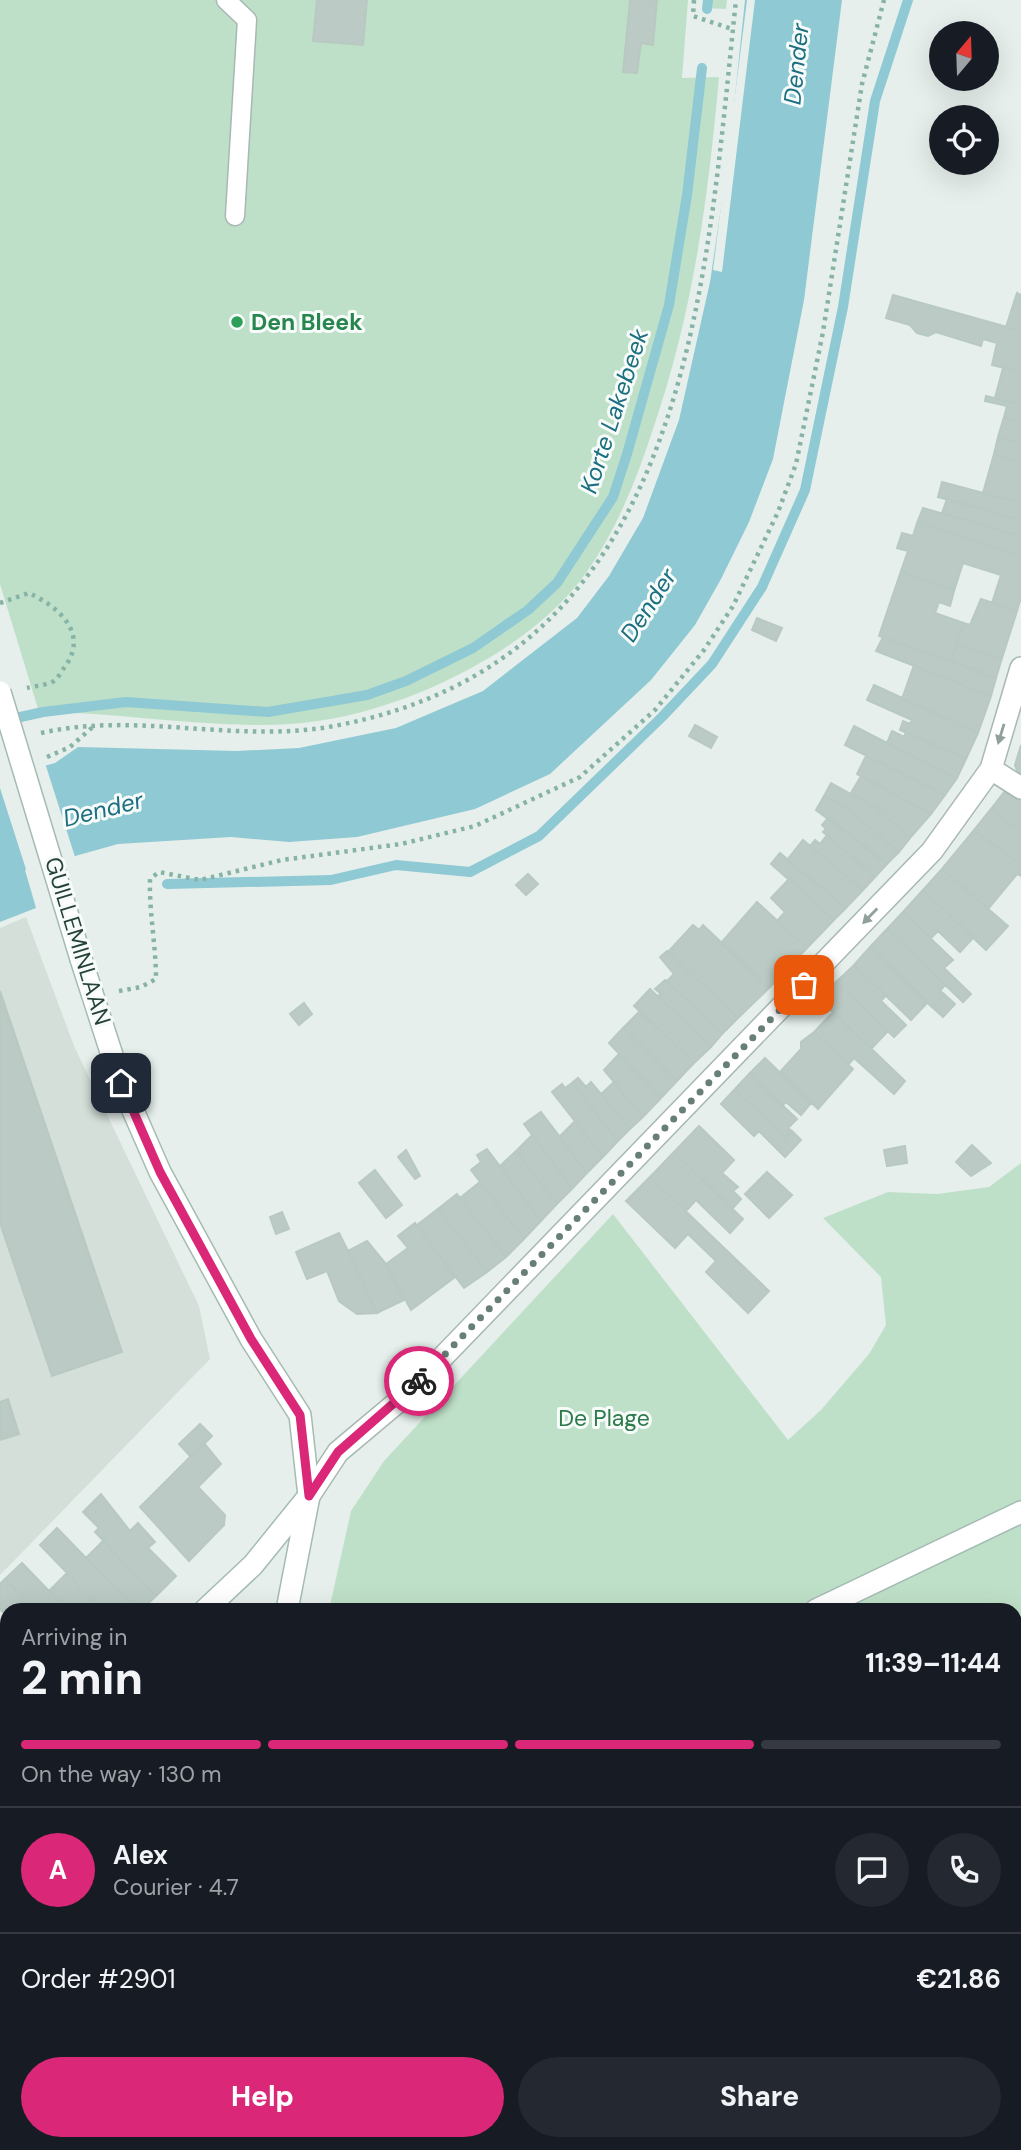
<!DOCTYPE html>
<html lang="en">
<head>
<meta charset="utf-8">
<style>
	:root { --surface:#171b24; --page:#242831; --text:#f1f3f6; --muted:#9ea1a6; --line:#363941; --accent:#db2777 }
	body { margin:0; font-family:"DM Sans",sans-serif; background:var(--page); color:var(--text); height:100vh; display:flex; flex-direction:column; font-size:26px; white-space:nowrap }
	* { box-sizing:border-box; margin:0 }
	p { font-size:23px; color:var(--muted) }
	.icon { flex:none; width:38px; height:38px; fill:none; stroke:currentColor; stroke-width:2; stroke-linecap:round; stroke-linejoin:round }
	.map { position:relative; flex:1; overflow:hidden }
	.details { position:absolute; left:0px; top:1603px; width:1022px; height:548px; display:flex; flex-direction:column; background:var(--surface); border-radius:21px 21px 0 0; box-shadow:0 7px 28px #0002 }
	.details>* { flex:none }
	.needle { width:46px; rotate:19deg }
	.controls { position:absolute; left:929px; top:21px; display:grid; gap:14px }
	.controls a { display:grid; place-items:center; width:70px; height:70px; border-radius:50%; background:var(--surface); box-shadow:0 7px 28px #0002; font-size:35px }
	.pin { position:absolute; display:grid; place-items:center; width:60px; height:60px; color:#fff; margin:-30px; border-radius:14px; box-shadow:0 4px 10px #0006 }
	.courier { position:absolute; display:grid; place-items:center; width:70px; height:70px; margin:-35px; border:5px solid #db2777; border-radius:50%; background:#fff; color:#222; box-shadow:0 2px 9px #0007 }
	.head em { font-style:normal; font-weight:800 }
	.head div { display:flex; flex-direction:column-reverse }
	.head { display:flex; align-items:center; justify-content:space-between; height:119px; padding:0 21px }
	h1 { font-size:46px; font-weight:800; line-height:52px }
	.bar { display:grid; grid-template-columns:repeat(4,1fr); gap:10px 7px; align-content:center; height:84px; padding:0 21px }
	.bar i { height:9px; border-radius:5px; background:var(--line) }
	.bar .selected { background:var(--accent) }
	.bar p { grid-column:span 4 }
	.line { display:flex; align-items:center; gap:18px; padding:0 21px; border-top:2px solid var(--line) }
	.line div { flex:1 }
	.round { display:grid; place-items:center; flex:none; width:74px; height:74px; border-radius:37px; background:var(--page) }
	.primary-button { display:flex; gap:14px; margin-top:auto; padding:14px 21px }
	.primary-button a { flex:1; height:80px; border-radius:42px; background:var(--accent); color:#fff; font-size:28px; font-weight:800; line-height:80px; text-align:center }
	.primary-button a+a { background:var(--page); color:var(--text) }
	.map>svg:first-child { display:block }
	.built { fill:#d4dfda }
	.green { fill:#bfe0c8 }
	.water { fill:#8ec9d4 }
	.pier { fill:#e6efeb }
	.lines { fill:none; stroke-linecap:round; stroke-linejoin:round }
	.stream { stroke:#8ec9d4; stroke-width:10 }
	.building { fill:#bbcac4; stroke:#b8c9c2; stroke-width:2 }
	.lane-casing { stroke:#a8b8b2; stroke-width:21 }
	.street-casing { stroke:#a8b8b2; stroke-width:24 }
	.secondary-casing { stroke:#a4bbb3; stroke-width:24 }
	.path { stroke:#86b3a5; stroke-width:4.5; stroke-dasharray:3.5 5; stroke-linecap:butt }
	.lane { stroke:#fff; stroke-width:18 }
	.street { stroke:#fff; stroke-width:21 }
	.secondary { stroke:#fff; stroke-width:21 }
	.secondary-bridge-casing { stroke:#a4bbb3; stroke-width:24; stroke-linecap:butt }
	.secondary-bridge { stroke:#fff; stroke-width:21 }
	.oneway { fill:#92a09c }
	.done { stroke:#687f78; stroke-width:7; stroke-dasharray:0 12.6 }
	.route { stroke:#db2777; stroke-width:9 }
	.leisure-dot { fill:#2e9e5b; stroke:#f7fbf9; stroke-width:2.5 }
	.labels { text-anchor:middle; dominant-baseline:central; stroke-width:6; stroke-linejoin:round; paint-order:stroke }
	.leisure-label { font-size:23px; font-weight:bold; fill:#27864d; stroke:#f7fbf9; text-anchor:start }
	.street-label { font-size:23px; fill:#24423a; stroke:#f7fbf9 }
	.park-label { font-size:23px; fill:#2d7a4b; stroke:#f7fbf9 }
	.water-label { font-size:24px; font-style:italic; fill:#1c6f80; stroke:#f7fbf9 }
</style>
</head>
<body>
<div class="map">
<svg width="1021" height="2150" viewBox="0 0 1021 2150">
	<rect width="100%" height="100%" fill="#e6efeb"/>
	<!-- built -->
	<path class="built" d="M26 917 74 1046 199 1306 210 1359 0 1575V928Z
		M7 1846V2144H129L134 2150H0V1854Z"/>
	<!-- green -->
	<path class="green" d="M0 0H688L682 78 719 77C708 200 693 314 652 432 636 481 616 531 586 573 548 625 492 660 435 686 390 706 339 721 290 724 206 729 122 712 39 712L0 584Z
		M704 0H727L726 9 704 8Z
		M1021 1163V1725H1015V1610H329L351 1511 384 1461 613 1214 788 1440 821 1410 869 1354 886 1325 881 1277 823 1218 888 1192 937 1194 989 1187Z
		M1021 1988V2150H806L801 2144H1015V1991Z
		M129 2144H246L252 2150H134Z
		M335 2144H637L632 2150H338Z"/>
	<!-- water -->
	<path class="water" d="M745 0H842L804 300 773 459 749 522 721 579 695 625 651 680 550 774 475 809 357 837 289 842 231 837 118 844 25 870 36 908 0 922V778L55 763 78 747 237 751 299 748 396 728 483 691 577 618 609 576 643 518 679 420 710 282 729 154Z"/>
	<!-- pier -->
	<path class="pier" d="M747 0H755L722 272 713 270Z
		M45 763 76 860 29 873 39 910 0 788V775Z"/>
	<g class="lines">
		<!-- stream -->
		<path class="stream" d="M707 9 708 0
			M7 720 43 712 126 702 268 712 367 695 406 681 473 648 528 610 557 583 613 497 627 454 669 305 687 195 702 68
			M167 884 331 880 396 865 470 872 539 836 662 717 712 664 762 587 805 490 843 307 875 101 908 0"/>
	</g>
	<!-- building -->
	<path class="building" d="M317 0H367L363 45 313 41Z
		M630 0H657L653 45 641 43 637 73 623 72Z
		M1017 293 1021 295V303L1014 302Z
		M893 295 1021 331V372L992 365 997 343 983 339 981 346 936 332 928 336 917 333 910 325 886 318Z
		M1014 302 1021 303V331L1006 327Z
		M1003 368 1021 372V405L995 398Z
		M986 396 1021 405V422L1004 417 1007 406 985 401Z
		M1004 417 1021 422V443L998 437Z
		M998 437 1021 443V462L994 454Z
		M994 454 1021 462V503L983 493Z
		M942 482 1021 503V520L938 497Z
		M947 499 1021 520V536L942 513Z
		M923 508 1021 536V555L917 523Z
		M917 523 1021 555V597L1017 611 992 603 1001 575 963 563 954 591 901 571 908 551 897 548 902 533 913 536Z
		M901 571 954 591 950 606 939 602 935 613 964 623 951 661 879 636Z
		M981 599 1017 611 1002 658 957 644 964 623 970 625Z
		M757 618 782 628 776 641 752 630Z
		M883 637 996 678 991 696 876 651Z
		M957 644 1002 658 996 678 951 661Z
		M914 665 991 696 978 733 902 699Z
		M874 685 978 733 966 759 900 730 903 721 910 724 912 720 867 700Z
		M695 725 717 737 711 748 689 736Z
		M854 726 887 743 957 778 945 795 845 745Z
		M892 731 904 737 906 732 966 759 957 778 887 743Z
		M1021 745V782L1015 765Z
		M866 756 945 795 931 814 857 774Z
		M861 776 931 814 910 838 876 808 851 793Z
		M831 783 876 808 910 838 899 852 848 809 824 796Z
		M1008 787 1021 796V832L991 809Z
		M824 796 848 809 899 852 887 864 816 810Z
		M991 809 1021 832V865L974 830Z
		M829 817 887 864 875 877 823 832 826 829 822 825Z
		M974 830 1021 865V876L1017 874 988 909 942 869Z
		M827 835 875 877 863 890 810 846 815 840 820 844Z
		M803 840 863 890 846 908 787 860Z
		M780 853 846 908 834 920 771 864Z
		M942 869 1008 926 986 950 923 890Z
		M528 874 538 884 526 895 516 885Z
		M790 878 834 920 807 948 777 921 785 912 771 898Z
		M923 890 973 938 960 952 938 931 931 938 903 912Z
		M757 902 807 948 769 988 721 943Z
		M903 912 953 960 944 968 971 994 963 1002 887 929Z
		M693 925 699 930 703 925 769 988 738 1018 668 952Z
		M887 929 945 985 940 991 944 994 932 1007 870 947Z
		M870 947 928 1002 911 1020 854 965Z
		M667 951 738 1018 722 1034 667 981 674 974 660 957Z
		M854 965 886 995 881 1001 906 1025 894 1037 836 982Z
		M665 980 722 1034 711 1047 658 996 661 994 655 989Z
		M836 982 888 1031 871 1049 820 1000Z
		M650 989 711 1047 694 1063 634 1006Z
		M0 991 122 1352 52 1376 0 1223Z
		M944 994 955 1004 943 1017 932 1007Z
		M304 1003 312 1014 299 1025 290 1014Z
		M640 1011 694 1063 677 1081 623 1028Z
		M833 1012 905 1081 894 1094 854 1058 848 1065 814 1032Z
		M623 1028 677 1081 661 1098 609 1043Z
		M814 1032 853 1069 818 1109 780 1072 801 1049V1042Z
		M619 1054 661 1098 643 1117 604 1070Z
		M765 1058 811 1103 801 1115 786 1102 782 1106 749 1074Z
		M749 1074 797 1119 788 1128 792 1131 785 1138 735 1089Z
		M578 1078 586 1087 591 1082 630 1129 618 1141 572 1083Z
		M572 1083 618 1141 603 1157 552 1092 562 1084 565 1088Z
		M613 1083 643 1117 630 1129 601 1094Z
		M735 1089 785 1138 792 1131 801 1140 785 1157 759 1131 754 1136 721 1104Z
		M541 1112 587 1173 572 1189 524 1124Z
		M575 1121 603 1157 587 1173 559 1137Z
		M699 1126 734 1160 722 1173 738 1187 733 1191 741 1199 732 1209 674 1152Z
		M532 1135 572 1189 557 1204 516 1151Z
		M972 1145 991 1163 971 1176 956 1162Z
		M905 1146 907 1163 887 1166 884 1150Z
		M487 1149 541 1221 524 1239 471 1170 481 1162 477 1155Z
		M406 1150 420 1176 415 1179 398 1157Z
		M516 1151 557 1204 541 1221 500 1166Z
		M674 1152 743 1219 730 1233 696 1200 686 1211 650 1177Z
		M375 1170 402 1205 386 1218 359 1183Z
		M767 1172 792 1195 769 1218 745 1194Z
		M650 1177 769 1291 748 1313 706 1272 716 1261 688 1234 675 1248 626 1201Z
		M480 1182 524 1239 506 1257 460 1198Z
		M457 1194 506 1257 487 1272 438 1209Z
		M438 1209 487 1272 464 1288 417 1225Z
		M282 1212 289 1229 276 1234 270 1217Z
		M415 1223 455 1277 411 1310 386 1264 408 1248 398 1236Z
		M339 1233 348 1251 377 1313 357 1314 339 1301 327 1271 307 1279 296 1252Z
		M367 1241 386 1264 404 1300 377 1313 348 1251Z
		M8 1399 19 1434 0 1440V1402Z
		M200 1424 212 1436 191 1457 179 1444Z
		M204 1443 221 1464 198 1487 225 1515 224 1525 189 1561 140 1507Z
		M101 1494 130 1531 138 1523 155 1542 148 1548 176 1576 156 1596 95 1532 99 1528 83 1512Z
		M57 1528 86 1558 137 1610H103L40 1545Z
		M103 1541 156 1596 141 1610H137L86 1558Z
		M22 1563 49 1591 68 1610H35L5 1579Z
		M67 1573 103 1610H68L49 1591Z
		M5 1579 35 1610H7V1617L0 1609V1584Z
		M7 1628V1651L0 1644V1634Z
		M0 1644 7 1651V1689L0 1681Z"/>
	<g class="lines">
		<defs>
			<path id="lane" d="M226 0 247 20 235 216
				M0 1713 7 1720"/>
			<path id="street" d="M991 769 1021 788
				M309 1496 338 1452 406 1395 932 851 991 769 1021 668
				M302 2144 307 2150"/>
			<path id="secondary" d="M81 959 121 1083 160 1172 251 1339 300 1415 309 1496 287 1610
				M205 1610 253 1565 308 1497
				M816 1610 1021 1512
				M0 1807 7 1800"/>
		</defs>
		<!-- lane casing -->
		<use href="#lane" class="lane-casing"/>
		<!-- street casing -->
		<use href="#street" class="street-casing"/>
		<!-- secondary casing -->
		<use href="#secondary" class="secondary-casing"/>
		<!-- path -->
		<path class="path" d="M694 0 693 16 732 29
			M0 603 29 593C59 607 90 634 64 668 61 672 58 678 54 681 47 685 35 686 27 688
			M41 733C136 711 236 744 334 726 690 660 705 291 736 0
			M47 757 70 747 95 725
			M119 991 141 987 156 979C156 945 149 913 150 879L159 872 200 880 282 860 401 844 475 826 580 777 655 710 704 650 733 606 778 512 796 464 823 332 862 84 884 0
			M0 2027 7 2026"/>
		<!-- lane -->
		<use href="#lane" class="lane"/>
		<!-- street -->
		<use href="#street" class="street"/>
		<!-- secondary -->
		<use href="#secondary" class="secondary"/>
		<defs>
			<path id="secondary-bridge" d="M0 692 81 959"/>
		</defs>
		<!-- secondary-bridge casing -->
		<use href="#secondary-bridge" class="secondary-bridge-casing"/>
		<!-- secondary-bridge -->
		<use href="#secondary-bridge" class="secondary-bridge"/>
	</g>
	<!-- one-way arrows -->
	<defs><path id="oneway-solid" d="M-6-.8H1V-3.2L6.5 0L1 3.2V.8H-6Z" transform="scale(1.75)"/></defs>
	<g class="oneway">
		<use href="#oneway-solid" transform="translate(1001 734) rotate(107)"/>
		<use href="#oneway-solid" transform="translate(870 916) rotate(134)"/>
	</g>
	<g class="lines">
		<!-- done -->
		<path class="done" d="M419 1381 804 985"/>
		<!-- route -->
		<path class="route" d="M121 1083 160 1172 251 1339 300 1415 309 1496 338 1452 419 1381"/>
	</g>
	<!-- markers -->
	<circle class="leisure-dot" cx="237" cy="322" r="7"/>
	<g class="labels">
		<!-- leisure labels -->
		<g class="leisure-label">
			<text x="251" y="322">Den Bleek</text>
		</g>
		<!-- street labels -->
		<g class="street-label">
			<text transform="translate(78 941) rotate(73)">GUILLEMINLAAN</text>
		</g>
		<!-- park labels -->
		<g class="park-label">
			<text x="604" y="1418">De Plage</text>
		</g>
		<!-- water labels -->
		<g class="water-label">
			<text transform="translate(796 64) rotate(-84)">Dender</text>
			<text transform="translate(614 411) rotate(-72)">Korte Lakebeek</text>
			<text transform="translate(648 605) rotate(-57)">Dender</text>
			<text transform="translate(103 809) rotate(-14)">Dender</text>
		</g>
	</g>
</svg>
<div class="controls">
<a><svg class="needle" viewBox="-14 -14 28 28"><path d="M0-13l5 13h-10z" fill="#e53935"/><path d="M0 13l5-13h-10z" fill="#9ea1a6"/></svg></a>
<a><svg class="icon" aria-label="locate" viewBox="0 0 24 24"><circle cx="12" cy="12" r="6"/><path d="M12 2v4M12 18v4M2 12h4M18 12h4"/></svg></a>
</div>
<div class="pin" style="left:804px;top:985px;background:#ea580c"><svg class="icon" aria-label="bag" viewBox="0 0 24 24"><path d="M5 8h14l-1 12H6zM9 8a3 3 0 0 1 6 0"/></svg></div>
<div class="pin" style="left:121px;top:1083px;background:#1f2937"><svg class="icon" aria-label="home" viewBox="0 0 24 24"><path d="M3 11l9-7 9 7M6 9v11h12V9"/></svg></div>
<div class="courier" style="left:419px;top:1381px"><svg class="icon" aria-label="bike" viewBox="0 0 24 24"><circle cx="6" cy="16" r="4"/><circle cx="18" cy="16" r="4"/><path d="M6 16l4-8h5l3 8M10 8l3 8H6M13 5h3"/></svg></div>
<section class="details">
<div class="head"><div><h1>2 min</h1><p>Arriving in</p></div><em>11:39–11:44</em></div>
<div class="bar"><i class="selected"></i><i class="selected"></i><i class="selected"></i><i></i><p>On the way · 130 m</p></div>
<div class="line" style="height:126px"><b class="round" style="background:var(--accent);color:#fff">A</b><div><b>Alex</b><p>Courier · 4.7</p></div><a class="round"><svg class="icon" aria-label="chat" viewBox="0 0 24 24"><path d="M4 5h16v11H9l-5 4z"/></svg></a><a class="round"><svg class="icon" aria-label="phone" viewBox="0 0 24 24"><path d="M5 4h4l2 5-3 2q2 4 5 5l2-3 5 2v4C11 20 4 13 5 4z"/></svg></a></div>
<div class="line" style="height:91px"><div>Order #2901</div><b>€21.86</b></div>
<div class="primary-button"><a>Help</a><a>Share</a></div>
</section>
</div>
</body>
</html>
